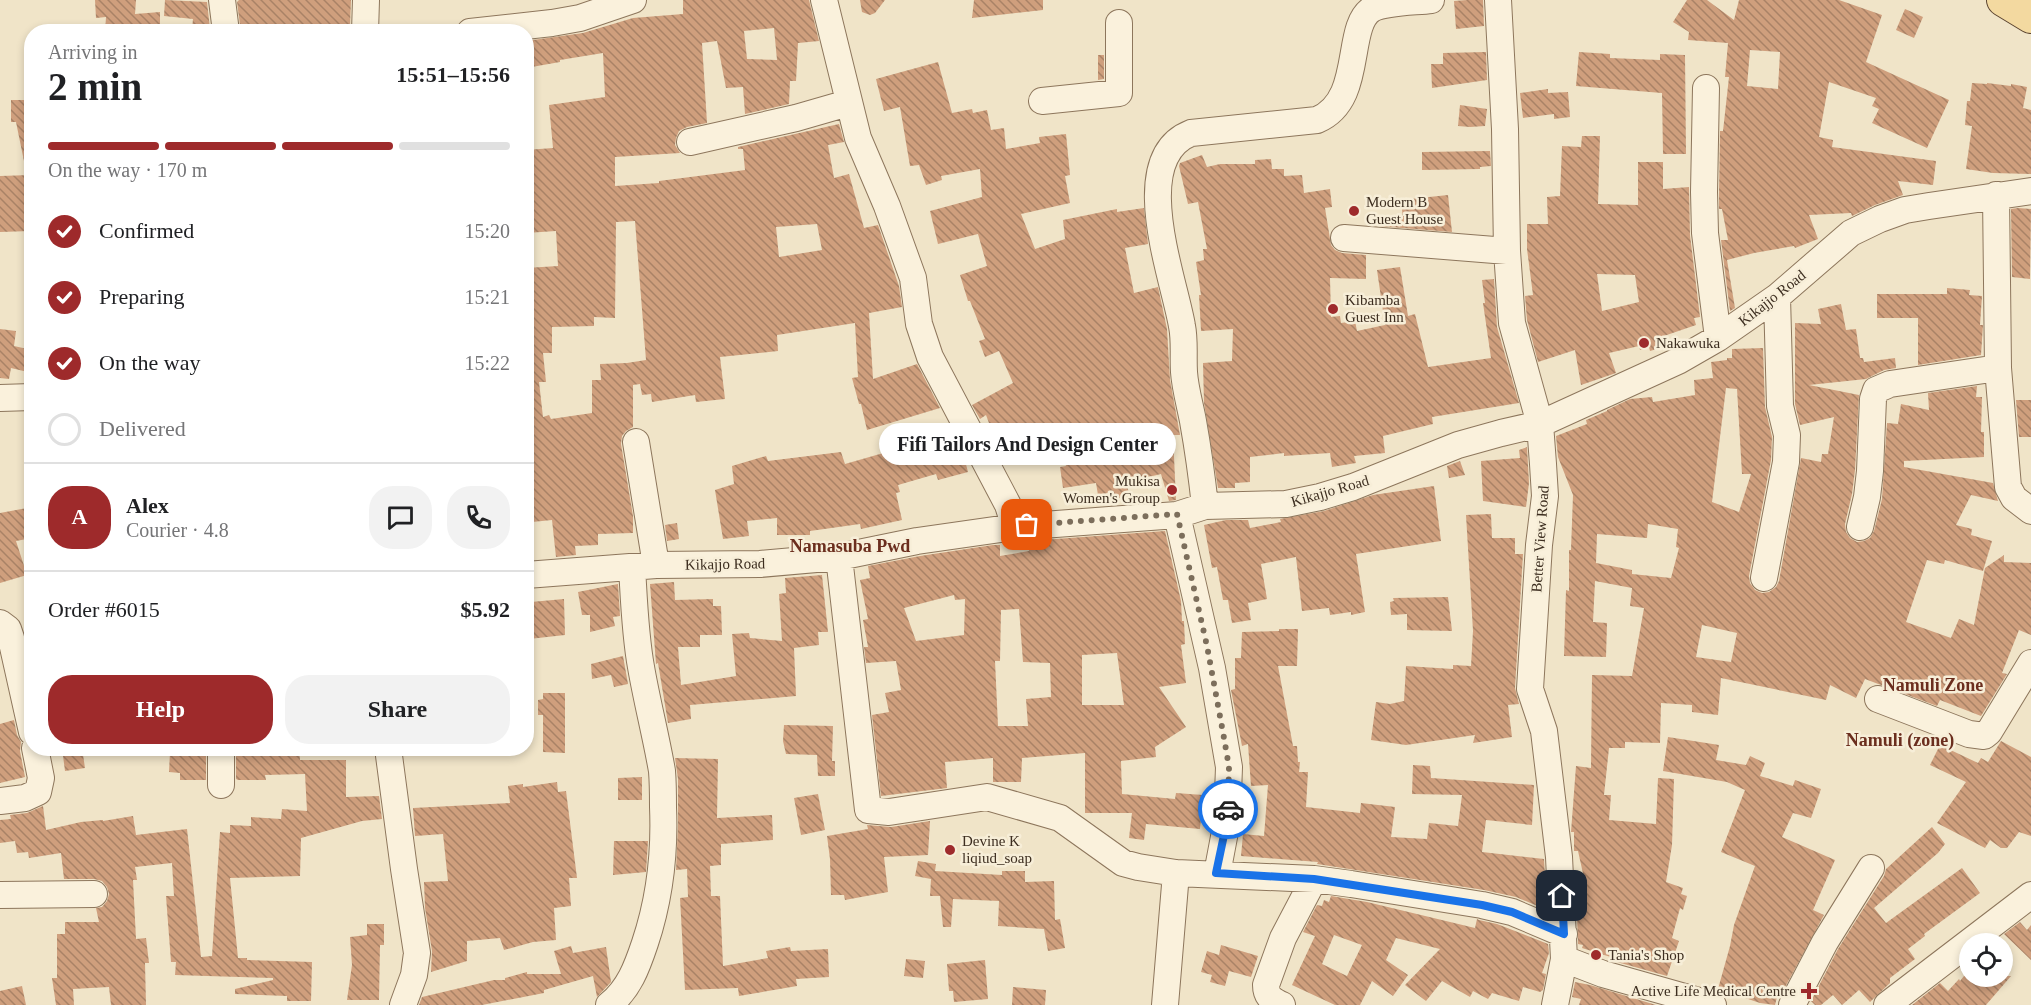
<!DOCTYPE html>
<html lang="en">
<head>
<meta charset="utf-8">
<style>
	:root { --surface:#fff; --page:#f2f2f2; --text:#202124; --muted:#757577; --line:#e0e0e0; --accent:#9e2a2b }
	body { margin:0; font-family:"Times New Roman",serif; background:var(--page); color:var(--text); height:100vh; display:flex; flex-direction:column; font-size:22px; white-space:nowrap }
	* { box-sizing:border-box; margin:0 }
	p { font-size:20px; color:var(--muted) }
	.icon { flex:none; width:33px; height:33px; fill:none; stroke:currentColor; stroke-width:2; stroke-linecap:round; stroke-linejoin:round }
	.map { position:relative; flex:1; overflow:hidden }
	.drawer { position:absolute; left:24px; top:24px; width:510px; height:732px; display:flex; flex-direction:column; background:var(--surface); border-radius:24px; box-shadow:0 3px 9px #0003 }
	.drawer>* { flex:none }
	.fabs { position:absolute; left:1959px; top:933px; display:grid; gap:12px }
	.fabs a { display:grid; place-items:center; width:54px; height:54px; border-radius:50%; background:var(--surface); box-shadow:0 3px 9px #0003; font-size:30px }
	.pin { position:absolute; display:grid; place-items:center; width:51px; height:51px; color:#fff; margin:-26px; border-radius:12px; box-shadow:0 3px 9px #0006 }
	.courier { position:absolute; display:grid; place-items:center; width:60px; height:60px; margin:-30px; border:4px solid #1a73e8; border-radius:50%; background:#fff; color:#222; box-shadow:0 2px 8px #0007 }
	.bubble { position:absolute; height:42px; border-radius:21px; background:var(--surface); box-shadow:0 3px 9px #0003; font-size:20px; font-weight:600; line-height:42px; text-align:center }
	.head em { font-style:normal; font-weight:600 }
	.head div { display:flex; flex-direction:column-reverse }
	.head { display:flex; align-items:center; justify-content:space-between; height:102px; padding:0 24px }
	h1 { font-size:39px; font-weight:600; line-height:45px }
	.bar { display:grid; grid-template-columns:repeat(4,1fr); gap:9px 6px; align-content:center; height:72px; padding:0 24px }
	.bar i { height:8px; border-radius:4px; background:var(--line) }
	.bar .active { background:var(--accent) }
	.bar p { grid-column:span 4 }
	.line { display:flex; align-items:center; gap:15px; padding:0 24px; border-top:2px solid var(--line) }
	.line div { flex:1 }
	.round { display:grid; place-items:center; flex:none; width:63px; height:63px; border-radius:24px; background:var(--page) }
	ol { padding:0 24px; list-style:none }
	li { display:flex; align-items:center; gap:18px; height:66px }
	li p { margin-inline-start:auto }
	li .icon { padding:6px; border-radius:50%; background:var(--accent); color:#fff; stroke-width:4 }
	li:last-child { color:var(--muted) }
	li i { width:33px; height:33px; border:3px solid var(--line); border-radius:50% }
	.cta { display:flex; gap:12px; margin-top:auto; padding:12px 24px }
	.cta a { flex:1; height:69px; border-radius:24px; background:var(--accent); color:#fff; font-size:24px; font-weight:600; line-height:69px; text-align:center }
	.cta a+a { background:var(--page); color:var(--text) }
	.map>svg:first-child { display:block }
	.building { fill:url(#building-back-hatch); fill-rule:evenodd }
	.lines { fill:none; stroke-linecap:round; stroke-linejoin:round }
	.minor-casing { stroke:#8d765c; stroke-width:28 }
	.major-casing { stroke:#5b4430; stroke-width:34 }
	.minor { stroke:#faf1dc; stroke-width:26 }
	.major { stroke:#f3d9a0; stroke-width:32 }
	.done { stroke:#7c6e5b; stroke-width:6; stroke-dasharray:0 10.8 }
	.route { stroke:#1a73e8; stroke-width:8 }
	.poi-dot { fill:#9e2a2b; stroke:#f7eed8; stroke-width:2 }
	.labels { text-anchor:middle; dominant-baseline:central; stroke-width:5; stroke-linejoin:round; paint-order:stroke }
	.poi-label { font-size:15px; fill:#3d2e20; stroke:#f7eed8; text-anchor:start }
	.street-label { font-size:15px; fill:#3d2e20; stroke:#f7eed8 }
	.quarter-label { font-size:18px; font-weight:bold; fill:#6b2e1e; stroke:#f7eed8 }
</style>
</head>
<body>
<div class="map">
<svg width="2031" height="1005" viewBox="0 0 2031 1005">
	<defs>
		<pattern id="building-back-hatch" width="6" height="6" patternUnits="userSpaceOnUse" patternTransform="scale(1.5)"><rect width="6" height="6" fill="#cf9f7d"/><path d="M-1 5l2 2M0 0l6 6M5-1l2 2" fill="none" stroke="#a98266"/></pattern>
	</defs>
	<rect width="100%" height="100%" fill="#f0e4c8"/>
	<!-- building -->
	<path class="building" d="M95 0H136L135 14 160 12V32H105L106 17 96 18Z
		M165 0 207 2 210 29H192L193 19 164 16Z
		M239 0H351L350 27 240 25 237 2Z
		M683 0H809L819 41 798 43 796 81H790L789 104 745 114 743 87 726 88 717 41 702 43 707 123 687 127 679 131 676 138 675 145 680 153 615 157V186L659 183V181L745 170 743 149H738V147L839 124 844 142 828 145 834 178 849 174 864 228 878 225 899 286 902 307 869 313 873 379 917 364 940 408 867 430 861 404H859L852 378 858 377 855 323 777 335 778 351 720 357 725 399 696 402 695 395 652 402 651 394 642 395 640 384 633 385V427L626 431 622 436 621 444 633 516V533L598 534V545L575 546 576 555 556 557 552 520 532 522 526 473V268L558 266 556 231 526 233V150L553 148 549 105 605 97 603 53 560 60V62L526 68V41L583 33 633 18 683 14ZM774 28 777 60 747 59 744 31ZM635 221 646 360 627 363 600 364 601 380H592V413L551 419 549 415 543 417 539 382H546L543 353H552V327L594 326V317L615 318 616 222ZM817 224 822 250 779 257 776 227Z
		M860 0H885L875 13 870 15 862 12Z
		M974 0H1043V10L972 18Z
		M1467 0H1483L1484 26 1456 29 1454 1Z
		M1687 0H1707L1734 20 1739 0H1839L1882 15 1866 62 1949 100 1927 148 1872 123 1879 109 1872 106 1876 98 1829 82 1819 137 1833 140 1832 147 1936 161 1933 185 1898 181 1903 195 1875 205 1852 216 1851 213 1809 215 1818 239 1795 248 1794 246 1754 253 1727 260 1735 308 1730 311 1721 240H1728L1722 209H1719V192L1720 131H1723L1729 77H1725L1728 43 1688 40 1689 32 1673 22ZM1750 50 1780 52 1778 89 1747 86Z
		M1905 9 1923 17 1914 38 1896 30Z
		M1486 52 1487 80 1432 88 1431 64H1443V53Z
		M1579 52 1610 54V58L1660 60V54L1685 55 1686 154H1663L1662 93 1576 86Z
		M1098 55H1104V79L1098 80Z
		M938 62 952 113 972 109 973 113 987 110 991 130 1004 128 1006 149 1040 143 1039 137 1066 134 1070 175 1065 176 1070 203 1021 214 1035 249 1065 239 1063 220 1117 209V212L1144 208 1148 244 1125 248 1134 293 1158 287 1167 329 1170 380 1180 435H1173L1176 500 1169 501 1161 474 1127 482 1129 496 1109 500 1108 493 1098 495 1096 483 1063 488 1060 467 1066 466 1064 459 1072 456 1065 426 1024 441 1023 437 995 439 986 415 980 419 972 405 1013 383 999 351 985 357 979 341 985 339 970 301H968L960 275 987 266 978 234 938 244 930 211 982 197 980 169 941 176 942 180 926 185 919 165 910 166 900 107 884 111 876 79Z
		M1972 83 1987 84V83L2011 86V84L2027 87 2023 108 2031 110V174L1993 173 1966 169 1972 126 1965 125 1967 101H1970Z
		M1548 89V93L1568 92 1570 117 1554 119V114L1523 118 1520 93Z
		M11 100H32V165L25 166 16 122H11Z
		M1460 105 1487 109 1485 126 1470 127 1458 126Z
		M1582 136H1600L1598 204 1638 205V162H1663V189L1689 187 1690 235 1700 317 1694 318 1696 325 1661 337 1664 347 1650 351 1649 347 1640 350 1639 346 1609 353 1616 373 1581 385 1575 350 1538 362 1527 320 1525 296 1533 295 1527 249V224H1548L1547 197 1560 196 1562 146 1581 147ZM1597 274 1635 275 1639 302 1602 311Z
		M1490 151 1491 166 1480 167V169L1422 170V152Z
		M1202 155 1207 167 1220 164H1255V160L1271 159 1272 169H1284V176L1302 175 1304 193 1330 189 1332 207 1325 208 1331 245 1335 250 1342 253 1366 255V279L1330 278 1331 317 1340 316 1341 323 1355 321 1357 331 1385 325 1377 270 1400 267 1408 316 1415 314 1428 367 1491 358 1483 303H1485L1482 280 1494 279 1497 327 1519 403 1432 417 1433 424 1383 436 1385 453 1354 456 1356 463 1332 467 1330 453 1284 456V453L1250 457V482L1235 483V488H1218L1204 403 1203 363 1232 361 1233 329 1201 331 1199 295H1201L1196 262 1204 260 1203 249H1207L1198 202 1188 204 1179 166 1180 163Z
		M31 175V231L0 232V176Z
		M1448 195 1452 232 1378 226V219H1403L1401 200Z
		M2018 208 2031 209 2030 279 2012 277 2011 209Z
		M1947 288 1970 290 1969 295 1982 296 1980 325H1983L1981 355 1918 365V318H1877V294H1947Z
		M1841 304 1846 330 1856 329 1860 358H1863L1864 362 1895 358 1896 368 1884 370 1866 379 1809 385 1859 395 1855 470 1852 494 1845 524 1846 532 1850 538 1857 542 1864 541 1870 538 1874 531 1882 499 1887 423 1898 424 1901 404 1929 410 1928 393 1977 386 1976 397H1982L1981 432H1984V457L1904 461V467L1993 483 1998 501 1971 495 1956 525 1972 529 1971 535 1992 541 1983 571 1945 560 1944 564 1927 560 1906 622 1951 638 1959 619 1974 625 1985 568 2004 555V562L2031 563V635L2019 630 2002 673 2007 674 1981 716 1940 700 1937 706 1865 679 1856 698 1830 685 1826 700 1721 678 1718 715 1692 712V705L1661 703 1660 743 1625 742V748H1609L1604 795H1611L1609 820 1656 824 1658 778 1674 779 1672 845 1666 882 1683 888 1681 894 1687 896 1683 910 1680 908 1672 938 1679 941 1667 976 1617 962V959L1582 948 1583 945 1578 944 1577 916 1580 911H1577L1575 886 1586 887 1578 851H1574V832H1571L1576 766 1591 768 1592 675 1632 676 1644 608 1630 606 1632 588 1595 581 1593 622 1607 623 1606 657 1564 656 1566 590 1569 591V550H1571L1573 495 1558 457 1556 436 1587 424 1586 420 1607 411V410L1630 399 1652 397 1653 402 1695 395 1694 380 1713 378 1711 362 1727 360V358H1732V349L1763 348 1765 407 1772 437 1771 460 1749 576 1750 583 1755 590 1762 593 1769 592 1776 587 1779 581 1801 458 1821 462 1822 454H1828L1834 417 1800 425 1795 404V323L1821 324 1818 309ZM1726 388 1737 389 1742 474H1751L1739 512 1712 502ZM1648 524 1678 529 1676 547 1679 548 1671 578 1632 574V570L1596 563 1597 534 1647 538ZM1702 625 1737 633 1731 662 1696 657Z
		M0 329 16 331 14 346 32 350V373L11 368 9 379 0 378Z
		M2016 400H2031V437H2019Z
		M953 433 962 449 968 472 938 480 936 474 898 485 900 492 896 493 902 520 861 529 860 524 810 531V535H777V518L747 521 749 536 723 539 715 490 734 484 732 466 766 456 768 461 841 452 845 464Z
		M1527 447 1529 483 1526 507 1483 501 1481 461 1520 458 1519 450Z
		M1460 461 1465 475 1449 478 1447 466Z
		M1434 486 1441 541 1356 554 1365 612 1351 615V612L1330 615 1329 608 1302 611 1296 557 1261 564 1267 599 1248 603 1251 620 1232 623 1228 600H1223L1217 567 1212 568 1204 525 1226 520H1248L1250 528 1281 522 1280 519 1324 511 1373 495Z
		M27 508 32 509V538L16 541 27 575 0 583V513Z
		M1491 514 1492 538H1515V554H1523L1515 688 1519 704 1508 705 1512 737 1473 743 1475 735 1406 745 1371 740 1376 702 1390 704 1404 701 1406 666 1453 669V665L1471 666 1473 631 1466 515Z
		M677 523 679 539 667 541 665 525Z
		M1165 531 1181 601 1182 621H1184L1185 644 1181 645 1186 683 1159 687 1186 727 1155 747 1156 757 1121 761 1122 794 1175 799 1176 793 1203 795 1200 829 1146 824 1144 840 1129 838 1132 813H1085V753L1022 758 1021 782H993V758L945 762 947 788 881 796 872 715 889 712 885 693 901 690 896 661 866 663 864 647H868L863 620 868 619 860 580 870 578 868 566 920 556 993 545H1000V556L1029 551 1028 541ZM954 595 955 600 965 599 964 635 916 641 904 608ZM1019 609 1023 662 1050 663 1051 697 1026 699 1028 726H998L995 661H1000L1001 610ZM1117 653 1124 705H1082V655Z
		M822 575 828 632H818L819 645 794 648 796 696 690 705 691 719 668 723 658 663 656 664 650 584 674 582 675 600 713 599V606H721L722 635H700V647H678L681 685 736 676 732 634 749 633 750 638 782 641 779 594 786 593 785 578Z
		M618 584 620 616 613 617 615 626 590 632V615H582L578 592Z
		M1448 597 1452 631 1407 630V614L1391 615 1390 602 1394 601 1393 598Z
		M564 599 565 635 529 639 527 621 533 620 531 602Z
		M1279 629H1298L1297 666H1278L1293 746H1297L1298 762H1300L1299 772H1308L1306 807 1360 813 1361 803 1395 807 1391 837 1427 839 1429 823 1458 826 1462 795 1412 794 1413 765 1430 766 1431 778 1534 785 1532 825 1486 820 1482 852 1544 859 1547 910 1516 897 1484 890 1317 864 1318 862 1241 856 1243 834 1264 836 1268 785 1251 786 1248 744 1242 746 1231 690 1235 689V658H1241L1242 632 1279 631Z
		M623 656 628 684 614 687 611 675 592 679 591 664Z
		M543 693H565V753L543 752V715H538V700L543 699Z
		M14 720 17 735 21 742 20 751 25 777 0 783V724Z
		M784 725 833 726 832 761H835V776H818L817 755 786 754 783 741Z
		M1668 737 1719 745 1716 760 1746 765 1750 756 1765 763 1760 776 1793 786 1795 780 1821 789 1811 818 1793 813 1782 837 1835 860 1813 910 1824 915 1783 991 1779 989 1775 1005 1760 1003 1718 989 1730 946 1734 925 1755 866 1721 852 1745 790 1727 782 1663 771Z
		M2001 741 2031 757V836L2019 832 2007 848H2001L1990 840 1985 848 1937 823 1966 782 1930 765 1940 745 1978 763 1981 758 1988 762Z
		M62 748H82L85 768 65 771Z
		M236 748H299L300 760H346V797L379 796 382 819 362 821 301 838 300 876 230 878 238 958H247V960L312 962 311 1001H287V996L235 994V989L273 980V978L175 975 176 962H171L166 896H174L172 863 135 867 137 880H133L136 939 146 938 149 963H145L146 1005H111L109 987 73 989 74 1005H56L52 978H57V934H65V922H99L96 908 102 907 107 901 109 894 107 887 102 881 94 879H64L61 853 29 858 28 852 17 853 15 841 0 843V820L11 819 10 815 27 813 43 806 46 830 81 822 103 820V821L133 816 136 835 187 829 201 957 212 956 220 832 230 833V825L251 826V817L281 819 282 809 307 811 305 774 265 775 266 780H238L236 779Z
		M206 751V780H180V773L169 772 170 752Z
		M675 758 718 759 717 818 772 815 773 840 721 844V865L710 866 711 896H720L723 966 768 958 766 951 790 947 791 951 828 949 829 977 796 979 797 986 739 996 738 988 685 990 680 898 688 897 687 869 676 870 678 825V779Z
		M642 777V800H618V778Z
		M557 782 558 792 566 791 577 878H569L571 906 554 908 556 940 533 942 504 950 500 938 467 941V961L431 972 432 951 425 908 424 882 448 881 443 834 415 836 413 808 510 803 508 786 523 784V787Z
		M818 794 825 830 801 835 794 798Z
		M930 821 928 855 884 857 888 892 845 900 844 895H831L830 859 827 836 868 829 867 825 891 827Z
		M1932 827 1945 844 1938 853 1874 908 1886 923 1962 868 1980 893 1924 934 1925 936 1908 949 1915 959 1890 978V983L1870 1002 1859 990 1842 1005 1833 995 1821 1005H1815L1811 1001 1838 949 1884 876 1886 869Z
		M614 841H648L646 872 613 875Z
		M918 861 936 864 935 871 1002 875V871H1025V882L1054 881 1055 920 1060 919 1065 948 1048 951 1044 929 998 926 999 901 953 899 951 927H943L940 896H930L931 879 915 876Z
		M1331 896 1367 902 1475 928 1477 919 1479 920 1497 924 1548 944 1549 953 1542 973 1546 974 1543 990 1540 992 1523 987 1519 1001 1492 993 1488 999 1473 991 1470 997 1442 981 1426 1001 1405 985 1440 949 1396 938 1386 960 1408 975 1393 996 1372 981 1360 1005H1335L1292 985 1315 936 1303 932 1317 905 1322 906 1324 900 1329 902ZM1334 935 1362 945 1347 976 1322 964Z
		M2020 922 2027 930 2031 925V960L2004 934Z
		M367 924H384V945H380L379 1000H347L352 965 350 937 367 935Z
		M1221 945 1258 956 1251 977 1229 971 1225 986 1210 982 1212 975 1201 972 1207 951 1219 955Z
		M571 946 573 953 606 947 611 982 597 997 593 976 544 990V993L482 1005H419L422 997 494 980H505V978L527 972V974H561L554 951Z
		M906 959 925 961 923 978 904 976Z
		M985 960 988 999 954 1002 953 991H949L947 964Z
		M1964 976H2011L1986 1005H1912L1940 983 1948 991 1959 979 1960 981Z
		M1575 982 1590 985 1656 1005H1579L1581 999 1572 997Z
		M22 986 26 1005H0V991Z
		M1013 987 1046 990 1045 1005H1012Z"/>
	<g class="lines">
		<defs>
			<path id="minor" d="M222 0 226 32
				M824 0 858 138 887 206 913 278 919 324 930 357 1008 505 1015 527
				M1498 0 1505 129 1507 251 1512 323 1540 424 1543 464 1545 496 1539 545 1530 689 1544 731 1559 857 1564 959 1555 1005
				M365 32 366 0
				M470 32 552 23 580 18 633 0
				M1706 88 1704 192 1705 233 1718 338
				M1042 101 1119 93V23
				M690 142 796 118 848 103
				M1996 195 1998 368 2008 487 2014 498 2031 511
				M1344 238 1507 251
				M0 398 32 397
				M636 442 656 565
				M1205 506C1202 478 1198 449 1193 421 1190 405 1185 388 1184 372 1183 356 1185 341 1182 326 1174 278 1127 158 1191 133L1317 120C1365 100 1344 26 1372 9 1385 2 1416 2 1431 0
				M1177 515 1212 668 1229 767 1227 821 1217 874
				M1860 527 1867 497 1870 471 1873 399 1876 390 1890 384 1998 368
				M839 557 868 810 889 812 987 797 1060 818 1123 863 1138 867 1176 873 1314 879 1351 884 1482 905 1512 912 1564 934
				M526 575 656 565 760 564 839 557 917 541 1015 527 1177 515 1205 506 1286 504 1320 497 1353 487 1458 445 1501 433 1540 424 1678 361 1718 338 1777 297 1851 233 1880 219 1905 210 1929 206 2031 191
				M1764 578 1786 462 1787 435 1780 406 1777 297
				M0 623 8 629 11 638 32 732
				M1878 699 1969 734 1984 736 1989 732 2031 663
				M388 748 404 869 417 953 414 975 403 1005
				M221 785V748
				M0 801 25 798 38 792 41 778 35 748
				M0 895 94 894
				M1564 959 1603 974 1713 1005
				M609 1005C629 989 637 967 645 943 660 898 665 854 663 807 663 795 663 783 662 771 656 736 647 702 641 667 635 634 634 600 632 567
				M1165 1005 1176 873
				M1282 1005C1272 1000 1266 997 1266 985L1283 938 1314 879
				M1792 1005 1825 942 1871 868
				M1887 1005 2031 895"/>
			<path id="major" d="M2003 0 2031 17"/>
		</defs>
		<!-- minor casing -->
		<use href="#minor" class="minor-casing"/>
		<!-- major casing -->
		<use href="#major" class="major-casing"/>
		<!-- minor -->
		<use href="#minor" class="minor"/>
		<!-- major -->
		<use href="#major" class="major"/>
	</g>
	<g class="lines">
		<!-- done -->
		<path class="done" d="M1027 525 1177 514 1207 646 1224 738 1229 767 1228 809"/>
		<!-- route -->
		<path class="route" d="M1228 809 1227 821 1216 873 1314 879 1482 905 1512 912 1564 934 1562 896"/>
	</g>
	<!-- markers -->
	<g class="poi-dot">
		<circle cx="1354" cy="211" r="6"/>
		<circle cx="1333" cy="309" r="6"/>
		<circle cx="1644" cy="343" r="6"/>
		<circle cx="1172" cy="490" r="6"/>
		<circle cx="950" cy="850" r="6"/>
		<circle cx="1596" cy="955" r="6"/>
		<path d="M1806 982h6v6h6v6h-6v6h-6v-6h-6v-6h6z"/>
	</g>
	<g class="labels">
		<!-- poi labels -->
		<g class="poi-label">
			<text x="1366" y="202">Modern B<tspan x="1366" dy="17">Guest House</tspan></text>
			<text x="1345" y="300">Kibamba<tspan x="1345" dy="17">Guest Inn</tspan></text>
			<text x="1656" y="343">Nakawuka</text>
			<text x="1160" y="481" text-anchor="end">Mukisa<tspan x="1160" dy="17">Women's Group</tspan></text>
			<text x="962" y="841">Devine K<tspan x="962" dy="17">liqiud_soap</tspan></text>
			<text x="1608" y="955">Tania's Shop</text>
			<text x="1796" y="991" text-anchor="end">Active Life Medical Centre</text>
		</g>
		<!-- street labels -->
		<g class="street-label">
			<text transform="translate(1772 298) rotate(-38)">Kikajjo Road</text>
			<text transform="translate(1330 491) rotate(-16)">Kikajjo Road</text>
			<text transform="translate(1540 539) rotate(-86)">Better View Road</text>
			<text transform="translate(725 564) rotate(-1)">Kikajjo Road</text>
		</g>
		<!-- quarter labels -->
		<g class="quarter-label">
			<text x="850" y="546">Namasuba Pwd</text>
			<text x="1933" y="685">Namuli Zone</text>
			<text x="1900" y="740">Namuli (zone)</text>
		</g>
	</g>
</svg>
<div class="fabs">
<a><svg class="icon" aria-label="locate" viewBox="0 0 24 24"><circle cx="12" cy="12" r="6"/><path d="M12 2v4M12 18v4M2 12h4M18 12h4"/></svg></a>
</div>
<div class="pin" style="left:1027px;top:525px;background:#ea580c"><svg class="icon" aria-label="bag" viewBox="0 0 24 24"><path d="M5 8h14l-1 12H6zM9 8a3 3 0 0 1 6 0"/></svg></div>
<div class="pin" style="left:1562px;top:896px;background:#1f2937"><svg class="icon" aria-label="home" viewBox="0 0 24 24"><path d="M3 11l9-7 9 7M6 9v11h12V9"/></svg></div>
<div class="courier" style="left:1228px;top:809px"><svg class="icon" aria-label="car" viewBox="0 0 24 24"><path d="M5 17H2v-5l4-1 3-4h7l3 4 3 1v5h-3M9 17h6M6 11h13"/><circle cx="7" cy="17" r="2"/><circle cx="17" cy="17" r="2"/></svg></div>
<div class="bubble" style="left:879px;top:423px;width:297px">Fifi Tailors And Design Center</div>
<section class="drawer">
<div class="head"><div><h1>2 min</h1><p>Arriving in</p></div><em>15:51–15:56</em></div>
<div class="bar"><i class="active"></i><i class="active"></i><i class="active"></i><i></i><p>On the way · 170 m</p></div>
<ol>
<li><svg class="icon" aria-label="check" viewBox="0 0 24 24"><path d="M5 12l5 5 9-10"/></svg>Confirmed<p>15:20</p></li>
<li><svg class="icon" aria-label="check" viewBox="0 0 24 24"><path d="M5 12l5 5 9-10"/></svg>Preparing<p>15:21</p></li>
<li><svg class="icon" aria-label="check" viewBox="0 0 24 24"><path d="M5 12l5 5 9-10"/></svg>On the way<p>15:22</p></li>
<li><i></i>Delivered</li>
</ol>
<div class="line" style="height:108px"><b class="round" style="background:var(--accent);color:#fff">A</b><div><b>Alex</b><p>Courier · 4.8</p></div><a class="round"><svg class="icon" aria-label="chat" viewBox="0 0 24 24"><path d="M4 5h16v11H9l-5 4z"/></svg></a><a class="round"><svg class="icon" aria-label="phone" viewBox="0 0 24 24"><path d="M5 4h4l2 5-3 2q2 4 5 5l2-3 5 2v4C11 20 4 13 5 4z"/></svg></a></div>
<div class="line" style="height:78px"><div>Order #6015</div><b>$5.92</b></div>
<div class="cta"><a>Help</a><a>Share</a></div>
</section>
</div>
</body>
</html>
